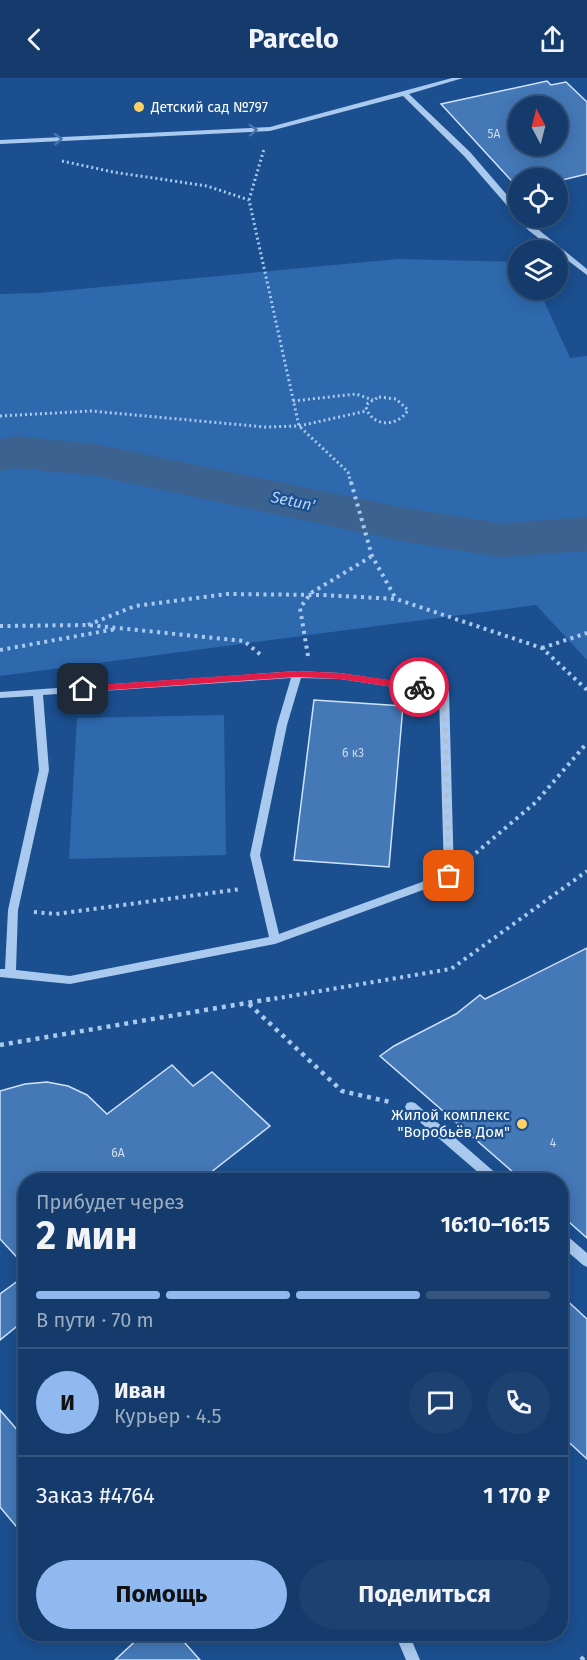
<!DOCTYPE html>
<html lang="ru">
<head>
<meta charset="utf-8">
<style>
	:root { --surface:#143b6b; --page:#1d4271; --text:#f1f3f6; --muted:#9dadc1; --line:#33557e; --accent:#90b9f0 }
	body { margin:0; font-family:"Fira Sans",sans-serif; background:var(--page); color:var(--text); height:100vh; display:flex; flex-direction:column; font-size:22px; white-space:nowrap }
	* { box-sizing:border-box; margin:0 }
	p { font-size:20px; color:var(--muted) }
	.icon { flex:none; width:33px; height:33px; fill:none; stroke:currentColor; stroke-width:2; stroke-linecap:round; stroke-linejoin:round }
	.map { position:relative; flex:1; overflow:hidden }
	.panel { position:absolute; left:18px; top:1095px; width:550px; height:468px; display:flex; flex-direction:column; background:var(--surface); border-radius:24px; box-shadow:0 3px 15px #0003,0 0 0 2px var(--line) }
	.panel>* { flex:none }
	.needle { width:39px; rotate:353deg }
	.buttons { position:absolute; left:508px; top:18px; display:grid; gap:12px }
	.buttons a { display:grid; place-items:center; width:60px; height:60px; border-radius:50%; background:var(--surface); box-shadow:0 3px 15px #0003,0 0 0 2px var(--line); font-size:30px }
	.pin { position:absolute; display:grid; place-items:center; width:51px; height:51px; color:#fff; margin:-26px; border-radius:12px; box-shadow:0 3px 9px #0006 }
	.courier { position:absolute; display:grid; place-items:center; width:60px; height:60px; margin:-30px; border:4px solid #e11d48; border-radius:50%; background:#fff; color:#222; box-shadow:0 2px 8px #0007 }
	.headline em { font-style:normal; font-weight:700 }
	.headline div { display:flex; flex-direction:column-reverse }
	.headline { display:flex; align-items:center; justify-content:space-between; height:102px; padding:0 18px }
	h1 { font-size:39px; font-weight:700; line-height:45px }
	.bar { display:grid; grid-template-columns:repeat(4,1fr); gap:9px 6px; align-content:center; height:72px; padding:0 18px }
	.bar i { height:8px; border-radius:4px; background:var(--line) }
	.bar .current { background:var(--accent) }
	.bar p { grid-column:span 4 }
	.line { display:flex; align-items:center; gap:15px; padding:0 18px; border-top:2px solid var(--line) }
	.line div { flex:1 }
	.round { display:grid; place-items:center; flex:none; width:63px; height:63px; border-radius:32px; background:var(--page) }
	.button { display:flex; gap:12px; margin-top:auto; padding:12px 18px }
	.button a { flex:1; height:69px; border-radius:36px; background:var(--accent); color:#111; font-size:24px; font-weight:700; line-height:69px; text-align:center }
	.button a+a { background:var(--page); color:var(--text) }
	header { display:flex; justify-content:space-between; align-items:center; height:78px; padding:0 18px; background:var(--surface); font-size:27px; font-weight:700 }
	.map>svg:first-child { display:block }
	.green { fill:#2e69ad }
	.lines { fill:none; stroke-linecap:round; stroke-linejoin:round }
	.river { fill:#3c6290; fill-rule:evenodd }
	.building { fill:#4478b7; stroke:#cfe3fa; stroke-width:1.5; fill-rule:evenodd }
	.path-far2 { stroke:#a9c9ee; stroke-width:3; stroke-dasharray:2 3; stroke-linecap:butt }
	.path-far1 { stroke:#a9c9ee; stroke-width:4; stroke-dasharray:3 4.5; stroke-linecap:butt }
	.path { stroke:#a9c9ee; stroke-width:4.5; stroke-dasharray:4 5; stroke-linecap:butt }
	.minor { fill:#a9c9ee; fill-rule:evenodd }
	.oneway { stroke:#4674ac }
	.route { fill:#e11d48 }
	.done { stroke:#afc1d8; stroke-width:6; stroke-dasharray:0 10.8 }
	.poi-dot { fill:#ffd166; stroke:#1b4f8f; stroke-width:2 }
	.labels { text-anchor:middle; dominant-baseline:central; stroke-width:4.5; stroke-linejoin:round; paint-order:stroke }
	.number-label { font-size:12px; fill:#d0dded }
	.far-poi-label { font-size:14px; fill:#fff; stroke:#1b4f8f; text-anchor:start }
	.poi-label { font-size:15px; fill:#fff; stroke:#1b4f8f; text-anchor:end }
	.water-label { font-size:16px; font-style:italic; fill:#b5d3f5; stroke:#1b4f8f }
</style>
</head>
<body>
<header><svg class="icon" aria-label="back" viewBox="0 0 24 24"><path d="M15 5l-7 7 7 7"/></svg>Parcelo<svg class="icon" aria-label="share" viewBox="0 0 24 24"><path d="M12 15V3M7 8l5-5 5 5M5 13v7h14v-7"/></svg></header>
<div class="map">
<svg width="587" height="1582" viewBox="0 0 587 1582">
	<rect width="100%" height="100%" fill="#1b4f8f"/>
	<!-- green -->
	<path class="green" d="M398 181 519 184V212H539L570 280 587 278V582L536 527 0 598V216L38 215Z
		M224 637 226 777 69 781 77 640Z"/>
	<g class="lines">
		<!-- river -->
		<path class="river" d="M16 358 96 366 405 430 501 445 587 439V473L501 479 405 464 96 398 16 390 0 393V361Z"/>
	</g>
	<!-- building -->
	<path class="building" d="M547 3 551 7 566 4 587 24V96L558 103V100H519V111L441 26ZM519 28H558V68H519Z
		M314 622 403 628 389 789 294 782Z
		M587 870V1160L561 1137V1102H522L380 978 394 968 456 936 480 917 485 921Z
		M172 987 193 1008 212 994 270 1048 201 1102H26V1189L0 1161V1013L25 1006 47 1004 68 1008 87 1017 107 1036Z
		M26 1197V1241L0 1262V1216Z
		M561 1217 587 1241V1381L561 1357Z
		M0 1332 26 1362V1460L0 1429Z
		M143 1556H177L200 1582H115Z"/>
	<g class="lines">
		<!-- path-far2 -->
		<path class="path-far2" d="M62 83 113 94 207 108 249 122 299 348 348 394 351 405
			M249 122 264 71
			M379 319 396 321 408 332C398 349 372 350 366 329L368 325Z
			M293 323 356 316 373 322
			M0 338 91 333 265 349 299 348 366 333"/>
		<!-- path-far1 -->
		<path class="path-far1" d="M351 404 372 478 396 521
			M88 547 135 528 227 516 322 517 396 521 542 570 587 612
			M0 548 88 547 244 563 261 577
			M542 570 587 555
			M0 572 116 551
			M308 578 300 530 311 515 372 478
			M470 780 536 724 587 665
			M34 834 56 836 241 811
			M267 922 451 891 587 793"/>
		<!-- path -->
		<path class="path" d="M249 926 342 1013 390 1024
			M0 967 276 920
			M581 1582 587 1576"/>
		<!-- minor -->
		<path class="minor" d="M452 0H463L409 16 470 74 519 131V138H516L464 78 403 18 270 53 0 66V62L270 49Z
			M519 139 526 140 534 148 587 191V197L558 175V172H554L528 152Z
			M297 593 340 595 447 611 449 613 454 798 453 801 275 866 70 906 0 899V891H5L8 832 39 692 33 618 0 620V614ZM291 600 277 647 250 777 269 859 70 898 16 892 18 832 49 692 43 617ZM301 600 340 601 439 616 444 796 279 856 260 777 287 647Z
			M411 1024 415 1025 499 1098 501 1102H487L407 1033 405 1029 407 1025Z
			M561 1154 565 1156 587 1175V1189L583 1187 561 1168Z
			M395 1556H409L420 1582H406Z"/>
	</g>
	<!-- one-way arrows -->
	<defs><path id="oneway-chevron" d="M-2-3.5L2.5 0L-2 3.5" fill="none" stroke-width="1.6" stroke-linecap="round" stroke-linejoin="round" transform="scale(1.5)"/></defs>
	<g class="oneway">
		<use href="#oneway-chevron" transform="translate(253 52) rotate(-3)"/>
		<use href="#oneway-chevron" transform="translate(58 61) rotate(-3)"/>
	</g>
	<!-- route -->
	<path class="route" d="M297 593 340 595 419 606 423 609 419 613 340 601 297 599 83 614 78 611 83 608Z"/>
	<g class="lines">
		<!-- done -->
		<path class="done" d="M419 609 444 613 449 798"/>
	</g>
	<!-- markers -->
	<g class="poi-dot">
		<circle cx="139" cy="29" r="6"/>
		<circle cx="522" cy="1046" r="6"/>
	</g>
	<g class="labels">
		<!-- number labels -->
		<g class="number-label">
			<text x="494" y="56">5А</text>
			<text x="353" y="675">6 к3</text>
			<text x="553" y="1065">4</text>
			<text x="118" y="1075">6А</text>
		</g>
		<!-- far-poi labels -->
		<g class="far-poi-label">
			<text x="151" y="29">Детский сад №797</text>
		</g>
		<!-- poi labels -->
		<g class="poi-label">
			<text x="510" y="1037">Жилой комплекс<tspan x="510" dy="17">"Воробьёв Дом"</tspan></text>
		</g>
		<!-- water labels -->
		<g class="water-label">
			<text transform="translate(293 423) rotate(12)">Setun'</text>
		</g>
	</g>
</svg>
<div class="buttons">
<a><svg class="needle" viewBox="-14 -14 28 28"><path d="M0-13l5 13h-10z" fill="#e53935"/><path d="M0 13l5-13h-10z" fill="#9dadc1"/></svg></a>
<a><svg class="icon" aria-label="locate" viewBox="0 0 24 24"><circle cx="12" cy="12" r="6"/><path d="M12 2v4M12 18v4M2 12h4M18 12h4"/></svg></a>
<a><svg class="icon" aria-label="layers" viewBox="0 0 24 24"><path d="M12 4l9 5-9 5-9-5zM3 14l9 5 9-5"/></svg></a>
</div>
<div class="pin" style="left:449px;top:798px;background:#ea580c"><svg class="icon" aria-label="bag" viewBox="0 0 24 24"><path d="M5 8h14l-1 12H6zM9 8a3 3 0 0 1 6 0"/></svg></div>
<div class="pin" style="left:83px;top:611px;background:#1f2937"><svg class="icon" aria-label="home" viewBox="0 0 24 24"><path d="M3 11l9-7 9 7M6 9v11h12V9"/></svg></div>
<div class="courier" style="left:419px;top:609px"><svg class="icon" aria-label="bike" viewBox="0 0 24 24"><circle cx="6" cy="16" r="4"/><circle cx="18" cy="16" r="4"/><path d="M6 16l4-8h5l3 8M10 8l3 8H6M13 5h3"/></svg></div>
<section class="panel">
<div class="headline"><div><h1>2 мин</h1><p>Прибудет через</p></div><em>16:10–16:15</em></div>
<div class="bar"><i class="current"></i><i class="current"></i><i class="current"></i><i></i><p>В пути · 70 m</p></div>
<div class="line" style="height:108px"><b class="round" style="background:var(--accent);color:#111">И</b><div><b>Иван</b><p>Курьер · 4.5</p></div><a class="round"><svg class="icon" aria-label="chat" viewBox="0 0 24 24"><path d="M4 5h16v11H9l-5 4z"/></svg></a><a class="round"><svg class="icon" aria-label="phone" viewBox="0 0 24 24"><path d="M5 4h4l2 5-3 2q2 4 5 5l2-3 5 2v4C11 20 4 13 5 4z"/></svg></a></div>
<div class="line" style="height:78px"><div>Заказ #4764</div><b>1 170 ₽</b></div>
<div class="button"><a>Помощь</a><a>Поделиться</a></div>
</section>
</div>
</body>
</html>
